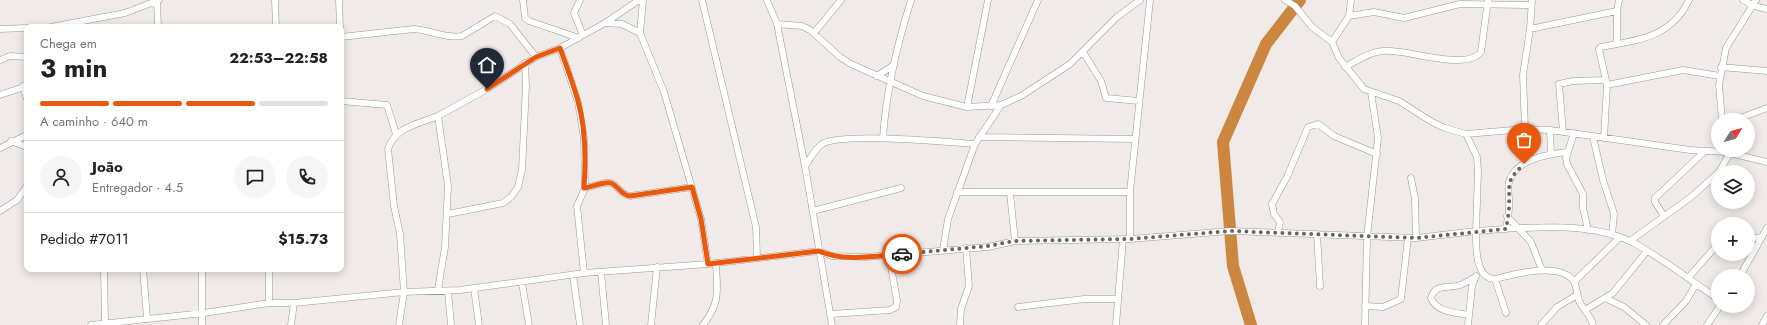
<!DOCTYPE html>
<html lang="pt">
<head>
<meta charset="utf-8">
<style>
	:root { --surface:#fff; --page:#f6f6f6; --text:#202124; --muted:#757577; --line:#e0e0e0; --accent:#ea580c }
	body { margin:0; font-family:Jost,sans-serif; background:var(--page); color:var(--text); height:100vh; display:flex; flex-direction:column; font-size:15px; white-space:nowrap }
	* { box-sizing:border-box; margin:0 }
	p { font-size:13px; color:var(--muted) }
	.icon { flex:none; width:22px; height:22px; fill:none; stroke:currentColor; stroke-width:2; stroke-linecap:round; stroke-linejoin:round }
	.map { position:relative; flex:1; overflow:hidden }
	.sheet { position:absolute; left:24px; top:24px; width:320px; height:248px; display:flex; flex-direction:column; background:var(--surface); border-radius:8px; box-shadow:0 2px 10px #0003 }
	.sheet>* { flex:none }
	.needle { width:26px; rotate:53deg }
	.controls { position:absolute; left:1711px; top:113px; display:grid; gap:8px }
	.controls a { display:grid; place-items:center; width:44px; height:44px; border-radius:50%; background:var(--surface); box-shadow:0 2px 10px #0003; font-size:20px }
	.pin { position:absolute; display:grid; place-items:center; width:34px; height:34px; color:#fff; margin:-41px -17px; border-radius:50% 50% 50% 0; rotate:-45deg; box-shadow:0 0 4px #0007 }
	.pin .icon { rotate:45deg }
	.courier { position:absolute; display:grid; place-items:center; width:40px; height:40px; margin:-20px; border:3px solid #ea580c; border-radius:50%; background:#fff; color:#222; box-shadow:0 1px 5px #0007 }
	.head em { font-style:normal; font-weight:700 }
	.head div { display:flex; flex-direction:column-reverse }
	.head { display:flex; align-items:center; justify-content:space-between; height:68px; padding:0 16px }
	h1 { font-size:26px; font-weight:700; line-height:30px }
	.bar { display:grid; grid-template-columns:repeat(4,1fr); gap:6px 4px; align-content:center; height:48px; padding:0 16px }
	.bar i { height:5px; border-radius:3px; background:var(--line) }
	.bar .on { background:var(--accent) }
	.bar p { grid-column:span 4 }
	.line { display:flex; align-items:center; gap:10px; padding:0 16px; border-top:1px solid var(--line) }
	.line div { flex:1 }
	.round { display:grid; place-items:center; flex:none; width:42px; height:42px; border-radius:21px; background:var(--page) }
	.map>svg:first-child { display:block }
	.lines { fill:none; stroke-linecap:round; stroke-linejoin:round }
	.river { stroke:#cc8640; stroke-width:12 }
	.street-casing { stroke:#9b9794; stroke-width:7 }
	.street { stroke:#fff; stroke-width:6 }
	.done { stroke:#676462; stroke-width:4; stroke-dasharray:0 7.2 }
	.route { stroke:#ea580c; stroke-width:5 }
</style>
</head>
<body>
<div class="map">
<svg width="1767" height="325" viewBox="0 0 1767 325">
	<rect width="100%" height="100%" fill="#f0ebe8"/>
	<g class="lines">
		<!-- river -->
		<path class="river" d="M1251 325 1233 266 1223 142 1266 44 1300 0"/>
		<defs>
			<path id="street" d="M275 0 276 27
				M339 0 340 27
				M523 0 525 18 529 21 579 38
				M580 0 574 13 583 35
				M643 0 640 33 664 92 701 219 708 264
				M702 0 756 227 757 258
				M767 0 777 24 805 166 832 325
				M1285 0 1295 6 1312 27 1332 42 1339 58 1364 89 1399 101 1432 122 1445 128 1466 134 1525 129 1550 130 1690 150 1726 152 1767 162
				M1743 0 1754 6 1767 9
				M157 1 158 27
				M1349 16 1374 12 1404 18 1460 4 1531 5
				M605 23 622 24 640 33
				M777 24 802 26 810 30 840 57 851 64 923 96 967 107 1001 105
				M51 27 125 13 159 0
				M0 29 27 28
				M1530 29 1617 11
				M814 33 841 0
				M341 37 414 29C430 30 447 39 462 36L495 16 510 24 536 57
				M1332 42 1349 16 1351 0
				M1617 44V11L1619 0
				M560 48 578 102 584 138 585 188 577 206 584 273
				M1083 52 1101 81 1106 98 1139 101
				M0 60 10 56 27 57
				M1345 67C1357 61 1369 52 1382 51 1405 48 1466 72 1481 52L1488 0
				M1721 67 1767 71
				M877 76 894 65
				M1607 85 1683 70 1720 76
				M23 86 27 99
				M0 95 27 86
				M341 101 387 105 396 134
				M991 106 1038 0
				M967 107 988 0
				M1722 120 1719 85 1726 48 1756 0
				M1735 120 1767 108
				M1525 129 1523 75 1530 29 1532 0
				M1550 130 1551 154
				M1563 132 1559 84 1573 81 1605 80
				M1574 133 1566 158 1567 164 1583 194V208L1588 230
				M979 137 1135 139
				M1593 137 1603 180 1614 214 1612 235
				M883 138C886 91 897 45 911 0
				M1604 138 1607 85 1599 49 1601 47C1638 40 1671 38 1689 0
				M11 141 27 147
				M0 148 27 135
				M805 166C810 159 815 149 822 144 840 132 949 142 975 144
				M1719 172 1730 153
				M1411 178 1415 199 1416 238
				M585 188C593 187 603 181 611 183 619 186 620 195 630 196L692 187
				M957 192H1130
				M1010 193 1015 241
				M0 211 17 200 27 186
				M813 211 901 188
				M448 214 503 203 511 197 518 187 522 170 526 86 525 63
				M1507 216 1531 242 1542 270
				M1664 216 1655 202V198L1705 151
				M1506 229C1507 222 1509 214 1509 207 1510 199 1507 190 1509 182 1515 159 1548 154 1568 152
				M1278 232 1280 222 1274 214 1272 204 1287 177 1308 127 1318 124 1334 136 1377 154
				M1317 234 1320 286
				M1130 239V192L1150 0
				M1748 239 1762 237
				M1630 241 1691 197 1718 173
				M943 250 948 219 975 144 1001 105 1021 96 1070 64 1117 17 1140 0
				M104 269 105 323
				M143 269 147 318
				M202 269V325
				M601 272 606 325
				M573 275 580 325
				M1740 276 1767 228
				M1688 278 1718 244
				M1495 279 1506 313
				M1574 282 1619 238
				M522 283 529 325
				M474 288 479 325
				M438 290 445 247 448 186 438 116 487 89 536 57 560 48 605 23 639 0
				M448 291 451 325
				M1605 298 1624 307 1646 325
				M269 303V269
				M1365 306 1383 307 1401 299 1408 238
				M1018 307 1084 299H1117
				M1585 310 1613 293 1647 251
				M831 314 890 310 896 307 897 301 889 255
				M1469 315C1456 313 1436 312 1431 298 1435 283 1448 289 1460 285 1465 283 1470 280 1474 278
				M91 325 204 313 269 303H294L404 292 460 290 584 273 708 264 819 251 832 256 866 257 988 247 1015 241 1130 239 1230 231 1416 238 1476 231 1478 172 1477 157 1466 134
				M291 325 294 303
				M399 325 404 292 400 234 394 206 388 149C395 127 418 124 438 116
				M651 325 657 267
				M703 325C721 302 717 290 716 263
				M960 325 961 309 969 286 966 248
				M1116 325 1123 239
				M1365 325 1367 237 1378 138 1371 92
				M1468 325 1472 286 1476 276
				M1541 325 1557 307 1577 295
				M1593 325C1591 316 1583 309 1579 301 1577 294 1577 286 1573 280 1559 262 1514 274 1495 279 1475 279 1476 246 1476 231 1523 228 1588 220 1632 242 1662 258 1690 280 1718 299
				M1663 325 1686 301 1696 284
				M1707 325 1720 306
				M1762 325 1767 316"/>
		</defs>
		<!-- street casing -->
		<use href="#street" class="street-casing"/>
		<!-- street -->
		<use href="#street" class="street"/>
	</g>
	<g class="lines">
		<!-- done -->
		<path class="done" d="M902 254 988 246 1015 241 1130 239 1230 231 1416 238 1506 229C1507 222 1509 214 1509 207 1510 182 1505 182 1524 164"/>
		<!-- route -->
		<path class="route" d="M487 89 536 57 560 48C566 65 573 83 578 101 586 129 586 159 584 188 593 187 603 181 611 183 619 186 620 195 630 196L692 187 701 219 708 264 819 251C843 262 876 256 902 254"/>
	</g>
</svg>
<div class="controls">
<a><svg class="needle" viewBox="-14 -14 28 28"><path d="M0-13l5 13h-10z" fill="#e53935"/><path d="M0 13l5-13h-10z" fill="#757577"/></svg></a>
<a><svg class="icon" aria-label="layers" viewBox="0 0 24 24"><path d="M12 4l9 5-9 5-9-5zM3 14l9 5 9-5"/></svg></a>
<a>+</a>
<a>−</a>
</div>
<div class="pin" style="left:1524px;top:164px;background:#ea580c"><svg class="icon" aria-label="bag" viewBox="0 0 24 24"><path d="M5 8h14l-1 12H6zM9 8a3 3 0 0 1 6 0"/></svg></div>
<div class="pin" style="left:487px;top:89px;background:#1f2937"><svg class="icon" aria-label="home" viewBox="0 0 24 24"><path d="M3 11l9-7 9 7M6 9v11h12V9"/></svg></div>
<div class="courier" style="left:902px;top:254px"><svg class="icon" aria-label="car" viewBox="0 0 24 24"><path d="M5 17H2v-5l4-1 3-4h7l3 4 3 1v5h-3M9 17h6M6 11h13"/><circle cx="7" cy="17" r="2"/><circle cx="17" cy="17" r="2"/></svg></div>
<section class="sheet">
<div class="head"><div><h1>3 min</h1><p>Chega em</p></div><em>22:53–22:58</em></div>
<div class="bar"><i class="on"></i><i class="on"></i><i class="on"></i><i></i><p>A caminho · 640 m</p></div>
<div class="line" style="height:72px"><a class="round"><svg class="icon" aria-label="person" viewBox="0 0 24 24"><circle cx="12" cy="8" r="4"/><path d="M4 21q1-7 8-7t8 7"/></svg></a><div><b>João</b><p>Entregador · 4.5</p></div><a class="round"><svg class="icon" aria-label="chat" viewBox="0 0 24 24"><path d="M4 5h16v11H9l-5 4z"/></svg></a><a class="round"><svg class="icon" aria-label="phone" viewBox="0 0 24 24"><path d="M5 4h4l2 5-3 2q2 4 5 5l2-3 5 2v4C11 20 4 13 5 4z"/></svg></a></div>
<div class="line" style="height:52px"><div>Pedido #7011</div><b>$15.73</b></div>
</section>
</div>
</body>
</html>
